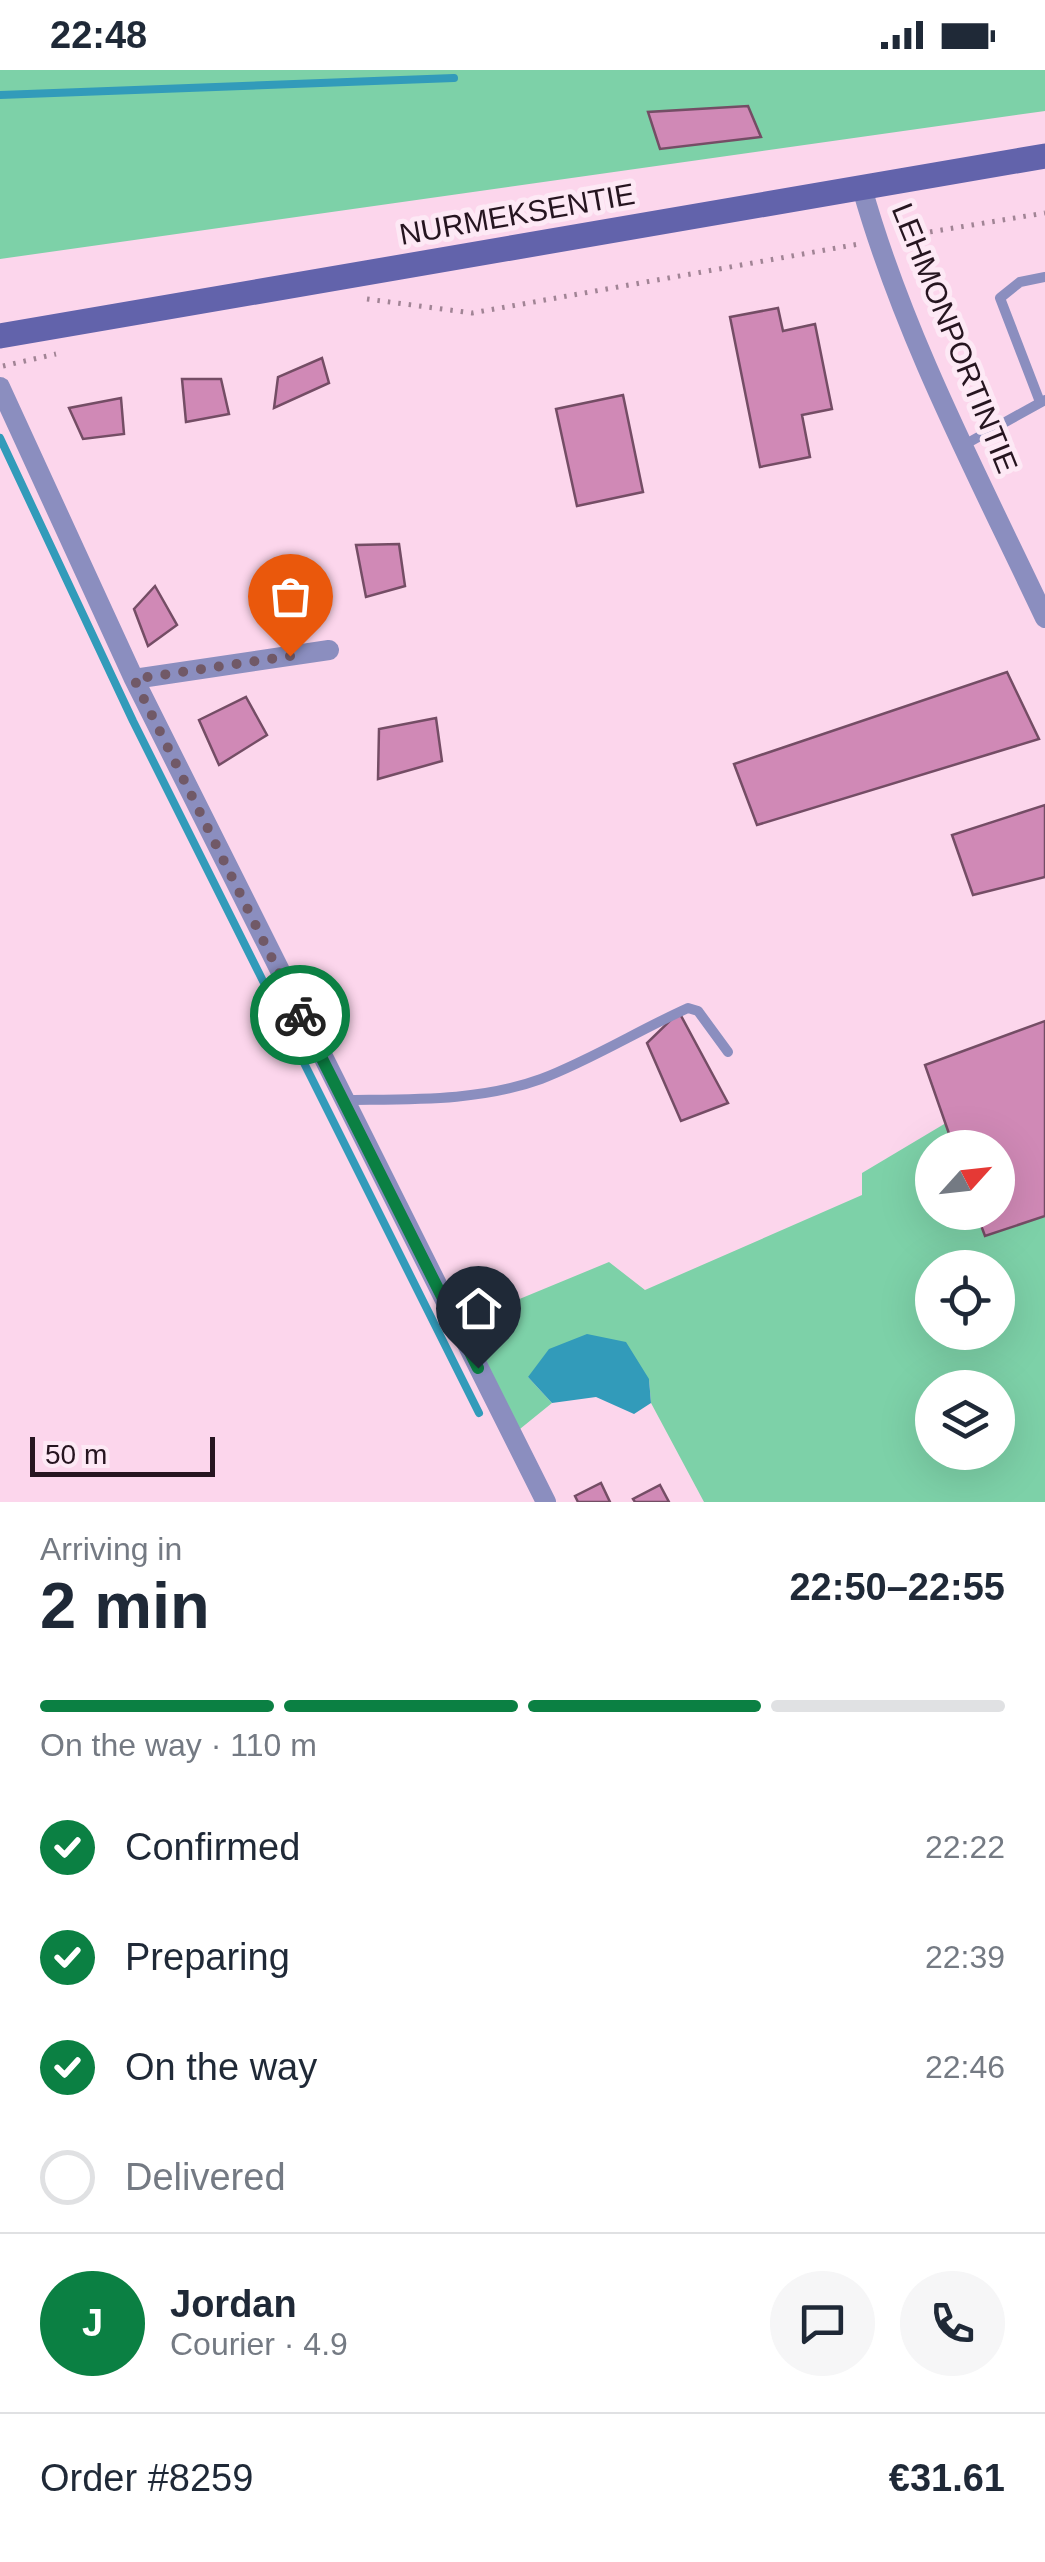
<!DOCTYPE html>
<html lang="en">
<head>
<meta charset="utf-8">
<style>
	:root { --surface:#fff; --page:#f6f6f7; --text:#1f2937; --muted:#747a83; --line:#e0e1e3; --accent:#0b8043 }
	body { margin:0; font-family:Arial,sans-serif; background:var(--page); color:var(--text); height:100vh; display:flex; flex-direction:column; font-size:38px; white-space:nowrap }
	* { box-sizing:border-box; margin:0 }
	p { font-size:32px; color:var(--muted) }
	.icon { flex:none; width:55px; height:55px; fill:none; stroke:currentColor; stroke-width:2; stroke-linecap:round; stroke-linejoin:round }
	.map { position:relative; height:1432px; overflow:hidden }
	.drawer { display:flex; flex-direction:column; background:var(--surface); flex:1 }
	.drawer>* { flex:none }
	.needle { width:65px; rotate:63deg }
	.fabs { position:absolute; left:915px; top:1060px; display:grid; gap:20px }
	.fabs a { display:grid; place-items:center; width:100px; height:100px; border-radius:50%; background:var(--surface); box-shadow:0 10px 40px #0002; font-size:50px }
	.scale { position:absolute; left:30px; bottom:25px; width:185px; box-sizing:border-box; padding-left:10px; border:5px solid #261520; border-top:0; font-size:28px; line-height:35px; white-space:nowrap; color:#261520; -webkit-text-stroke:8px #fde9f5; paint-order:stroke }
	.pin { position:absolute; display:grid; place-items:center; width:85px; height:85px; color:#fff; margin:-102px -42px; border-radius:50% 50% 50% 0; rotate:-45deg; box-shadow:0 0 10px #0007 }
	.pin .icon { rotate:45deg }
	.courier { position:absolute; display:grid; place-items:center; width:100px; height:100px; margin:-50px; border:8px solid #0b8043; border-radius:50%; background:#fff; color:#222; box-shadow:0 2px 12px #0007 }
	.headline em { font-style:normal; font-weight:600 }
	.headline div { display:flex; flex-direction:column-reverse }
	.headline { display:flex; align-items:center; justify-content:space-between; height:170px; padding:0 40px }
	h1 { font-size:65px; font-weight:600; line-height:75px }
	.bar { display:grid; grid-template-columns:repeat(4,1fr); gap:15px 10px; align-content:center; height:120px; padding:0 40px }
	.bar i { height:12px; border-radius:8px; background:var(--line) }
	.bar .selected { background:var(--accent) }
	.bar p { grid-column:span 4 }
	.line { display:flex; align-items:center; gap:25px; padding:0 40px; border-top:2px solid var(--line) }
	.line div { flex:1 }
	.round { display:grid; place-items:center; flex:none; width:105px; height:105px; border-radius:52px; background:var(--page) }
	ol { padding:0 40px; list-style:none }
	li { display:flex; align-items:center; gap:30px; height:110px }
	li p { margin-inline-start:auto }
	li .icon { padding:10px; border-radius:50%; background:var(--accent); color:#fff; stroke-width:4 }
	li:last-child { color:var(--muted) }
	li i { width:55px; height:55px; border:5px solid var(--line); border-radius:50% }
	.status { display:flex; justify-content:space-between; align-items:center; height:70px; padding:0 50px; background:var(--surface); direction:ltr }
	.status svg { height:28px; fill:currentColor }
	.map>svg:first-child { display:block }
	.green { fill:#7dd1a8; fill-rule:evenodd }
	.water { fill:#329bba }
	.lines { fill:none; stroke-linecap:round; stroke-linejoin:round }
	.stream { stroke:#329bba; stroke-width:8 }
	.building { fill:#d089b6; stroke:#744d65; stroke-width:2.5 }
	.path { stroke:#a18495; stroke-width:5; stroke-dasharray:2.5 8; stroke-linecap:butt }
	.lane { stroke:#8b8ebf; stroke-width:10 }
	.street { stroke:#8b8ebf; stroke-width:20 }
	.secondary { stroke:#6263ab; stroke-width:25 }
	.done { stroke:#715967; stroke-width:10; stroke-dasharray:0 18 }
	.route { stroke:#0b8043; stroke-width:12 }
	.labels { text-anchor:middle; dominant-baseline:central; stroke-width:10; stroke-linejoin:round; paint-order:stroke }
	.street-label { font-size:30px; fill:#261520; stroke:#fde9f5 }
</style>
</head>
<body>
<div class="status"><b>22:48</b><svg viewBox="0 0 49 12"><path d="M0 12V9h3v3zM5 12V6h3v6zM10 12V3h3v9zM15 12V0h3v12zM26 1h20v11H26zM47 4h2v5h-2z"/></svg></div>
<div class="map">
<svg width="1045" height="1432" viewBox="0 0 1045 1432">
	<rect width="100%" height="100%" fill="#fcd6ec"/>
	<!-- green -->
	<path class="green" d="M0 0H1045V41L0 189Z
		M1045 994V1432H704L651 1333 649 1309 528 1307 552 1333 515 1363 459 1254 609 1192 645 1220 862 1125V1103ZM932 1078H998V1142H932ZM932 1198H998V1262H932ZM932 1318H998V1382H932Z"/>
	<!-- water -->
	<path class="water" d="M587 1264 626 1272 649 1309 651 1333 634 1344 596 1327 552 1333 528 1307 549 1279Z"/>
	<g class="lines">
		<!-- stream -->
		<path class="stream" d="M0 25 454 8
			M0 368 133 651 479 1343"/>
	</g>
	<!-- building -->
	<path class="building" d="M748 36 761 67 660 79 648 42Z
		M778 238 783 261 815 254 832 339 802 345 810 387 760 397 730 247Z
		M322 288 329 313 274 338 278 307Z
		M182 309H221L229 344 186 352Z
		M623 325 643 422 577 436 556 339Z
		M121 328 124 364 83 369 69 338Z
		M399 474 405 516 366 527 356 475Z
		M297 499 301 536 270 553 256 512Z
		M155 516 177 555 148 576 134 539Z
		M1007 602 1039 669 757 755 734 694Z
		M246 627 267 665 219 695 199 650Z
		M436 648 442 691 378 709 379 659Z
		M1045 735V807L973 825 952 765Z
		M679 942 728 1033 681 1051 647 973Z
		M1045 951V1146L985 1166 976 1142H998V1078H954L925 995Z
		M601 1413 610 1432H578L575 1426Z
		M660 1415 669 1432H635L633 1429Z"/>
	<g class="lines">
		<!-- path -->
		<path class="path" d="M899 167 1045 143
			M367 229 472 243 859 174
			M3 296 56 284"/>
		<!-- lane -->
		<path class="lane" d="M1040 332 1000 228 1020 212 1045 207
			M964 375 1045 330
			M343 1030C409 1029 478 1032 541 1009 591 990 639 960 688 938L698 941 728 982"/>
		<!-- street -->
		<path class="street" d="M862 118C904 267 979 408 1045 548
			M0 317 134 609 546 1432
			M134 609 329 580"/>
		<!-- secondary -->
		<path class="secondary" d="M0 266 1045 86"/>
	</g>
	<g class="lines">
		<!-- done -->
		<path class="done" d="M290 586 134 609 300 945"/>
		<!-- route -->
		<path class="route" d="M300 945 478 1298"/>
	</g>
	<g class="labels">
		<!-- street labels -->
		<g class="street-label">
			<text transform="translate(517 144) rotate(-10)">NURMEKSENTIE</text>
			<text transform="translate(955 268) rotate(68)">LEHMONPORTINTIE</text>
		</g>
	</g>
</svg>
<div class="fabs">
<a><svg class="needle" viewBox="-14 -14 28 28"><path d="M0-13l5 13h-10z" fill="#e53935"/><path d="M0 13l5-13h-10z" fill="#747a83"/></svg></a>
<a><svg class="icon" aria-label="locate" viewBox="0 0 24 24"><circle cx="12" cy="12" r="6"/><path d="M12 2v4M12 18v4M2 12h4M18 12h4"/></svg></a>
<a><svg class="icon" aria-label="layers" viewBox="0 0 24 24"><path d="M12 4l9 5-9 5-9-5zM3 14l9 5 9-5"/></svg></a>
</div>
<div class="scale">50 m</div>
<div class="pin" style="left:290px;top:586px;background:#ea580c"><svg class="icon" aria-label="bag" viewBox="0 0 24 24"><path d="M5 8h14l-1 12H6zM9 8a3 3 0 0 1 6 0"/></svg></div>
<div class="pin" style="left:478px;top:1298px;background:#1f2937"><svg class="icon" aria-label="home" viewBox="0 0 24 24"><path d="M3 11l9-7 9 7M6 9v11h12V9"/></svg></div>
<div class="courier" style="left:300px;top:945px"><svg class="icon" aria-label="bike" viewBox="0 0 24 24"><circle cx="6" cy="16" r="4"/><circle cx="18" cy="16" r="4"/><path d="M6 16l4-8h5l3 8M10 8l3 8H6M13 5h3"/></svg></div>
</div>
<section class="drawer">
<div class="headline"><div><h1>2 min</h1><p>Arriving in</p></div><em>22:50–22:55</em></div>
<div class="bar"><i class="selected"></i><i class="selected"></i><i class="selected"></i><i></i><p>On the way · 110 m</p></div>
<ol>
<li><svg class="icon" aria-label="check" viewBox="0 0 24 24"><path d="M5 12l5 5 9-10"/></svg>Confirmed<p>22:22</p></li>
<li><svg class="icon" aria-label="check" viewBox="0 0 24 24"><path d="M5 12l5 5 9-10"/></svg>Preparing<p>22:39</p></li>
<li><svg class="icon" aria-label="check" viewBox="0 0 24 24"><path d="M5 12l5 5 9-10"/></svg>On the way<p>22:46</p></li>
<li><i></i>Delivered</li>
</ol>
<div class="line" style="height:180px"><b class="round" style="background:var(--accent);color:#fff">J</b><div><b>Jordan</b><p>Courier · 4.9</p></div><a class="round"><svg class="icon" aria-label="chat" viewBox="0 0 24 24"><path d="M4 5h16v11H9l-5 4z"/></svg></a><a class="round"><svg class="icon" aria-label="phone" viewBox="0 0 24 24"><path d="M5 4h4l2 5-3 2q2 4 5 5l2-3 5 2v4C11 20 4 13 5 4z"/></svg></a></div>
<div class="line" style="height:130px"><div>Order #8259</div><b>€31.61</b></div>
</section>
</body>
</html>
